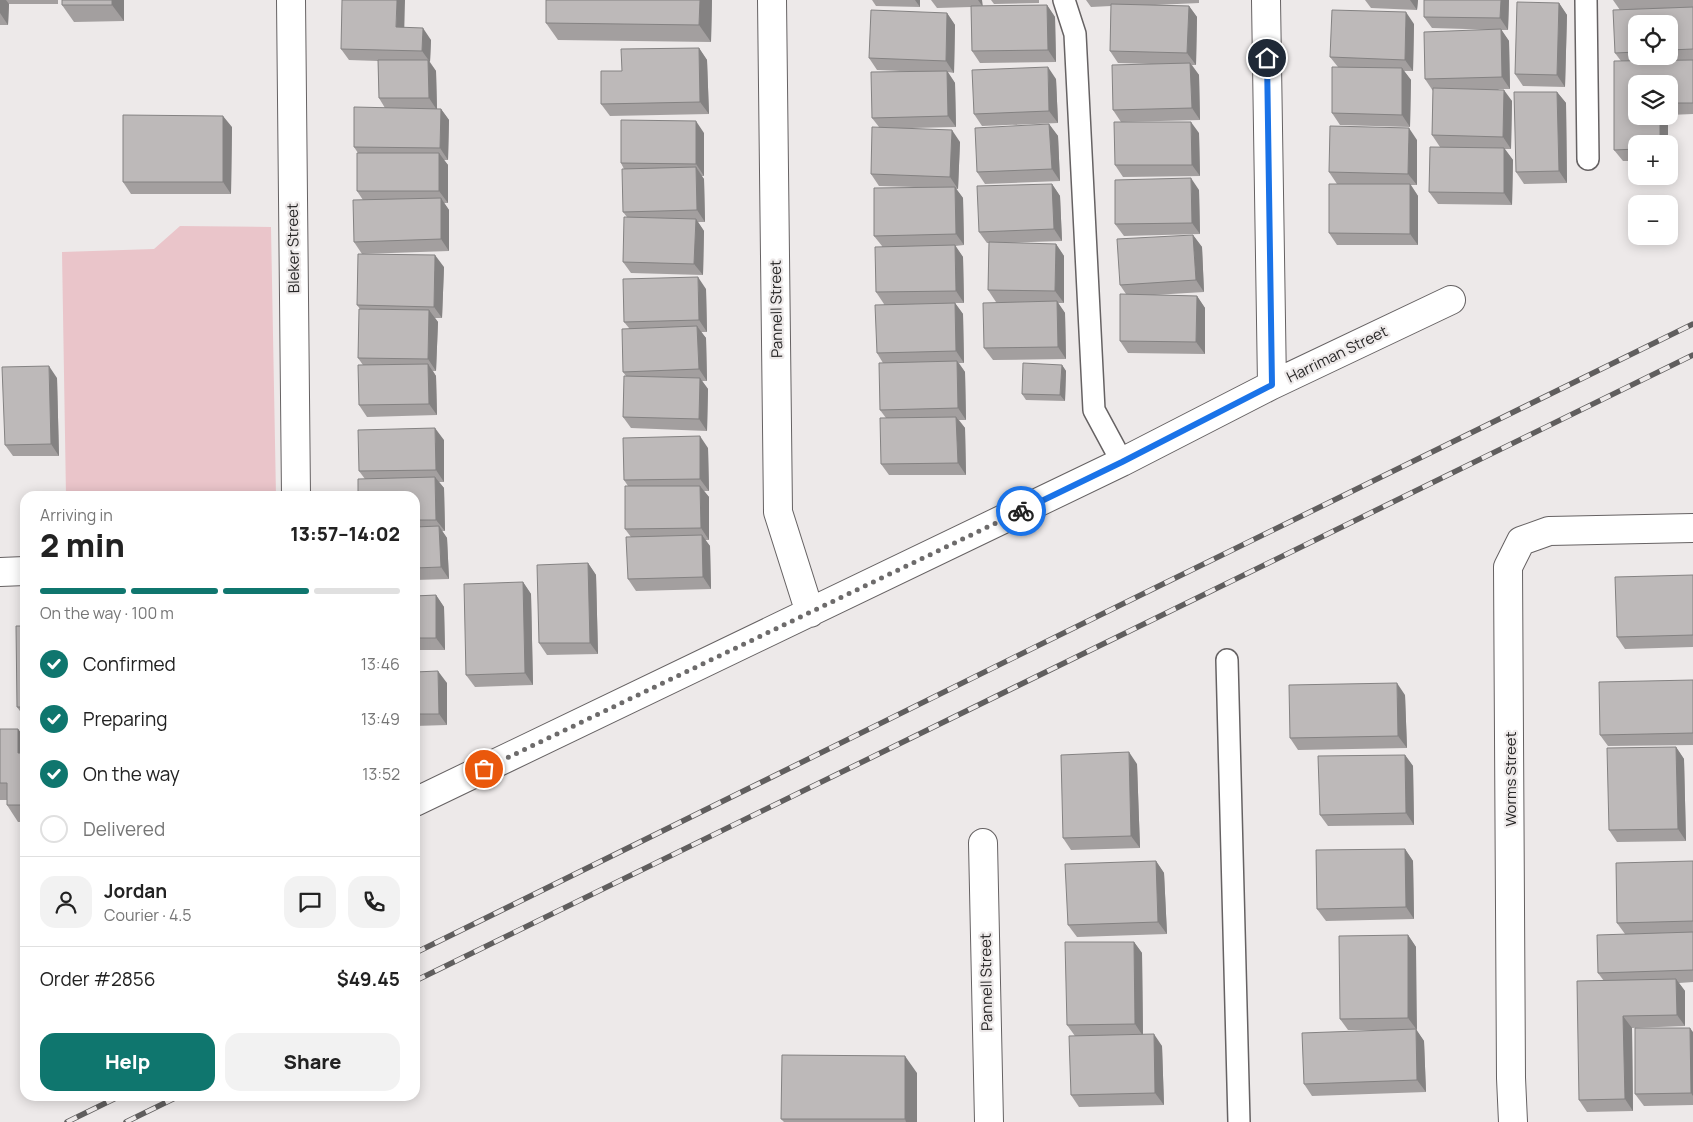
<!DOCTYPE html>
<html lang="en">
<head>
<meta charset="utf-8">
<style>
	:root { --surface:#fff; --page:#f2f2f2; --text:#222; --muted:#767676; --line:#e0e0e0; --accent:#0f766e }
	body { margin:0; font-family:Manrope,sans-serif; background:var(--page); color:var(--text); height:100vh; display:flex; flex-direction:column; font-size:19px; white-space:nowrap }
	* { box-sizing:border-box; margin:0 }
	p { font-size:16px; color:var(--muted) }
	.icon { flex:none; width:28px; height:28px; fill:none; stroke:currentColor; stroke-width:2; stroke-linecap:round; stroke-linejoin:round }
	.map { position:relative; flex:1; overflow:hidden }
	.sheet { position:absolute; left:20px; top:491px; width:400px; height:610px; display:flex; flex-direction:column; background:var(--surface); border-radius:15px; box-shadow:0 2px 12px #0003 }
	.sheet>* { flex:none }
	.buttons { position:absolute; left:1628px; top:15px; display:grid; gap:10px }
	.buttons a { display:grid; place-items:center; width:50px; height:50px; border-radius:10px; background:var(--surface); box-shadow:0 2px 12px #0003; font-size:25px }
	.pin { position:absolute; display:grid; place-items:center; width:42px; height:42px; color:#fff; margin:-21px; border:2px solid #fff; border-radius:50%; box-shadow:0 1px 5px #0007 }
	.courier { position:absolute; display:grid; place-items:center; width:50px; height:50px; margin:-25px; border:4px solid #1a73e8; border-radius:50%; background:#fff; color:#222; box-shadow:0 1px 6px #0007 }
	.head em { font-style:normal; font-weight:800 }
	.head div { display:flex; flex-direction:column-reverse }
	.head { display:flex; align-items:center; justify-content:space-between; height:85px; padding:0 20px }
	h1 { font-size:32px; font-weight:800; line-height:38px }
	.bar { display:grid; grid-template-columns:repeat(4,1fr); gap:8px 5px; align-content:center; height:60px; padding:0 20px }
	.bar i { height:6px; border-radius:4px; background:var(--line) }
	.bar .active { background:var(--accent) }
	.bar p { grid-column:span 4 }
	.line { display:flex; align-items:center; gap:12px; padding:0 20px; border-top:1px solid var(--line) }
	.line div { flex:1 }
	.round { display:grid; place-items:center; flex:none; width:52px; height:52px; border-radius:15px; background:var(--page) }
	ol { padding:0 20px; list-style:none }
	li { display:flex; align-items:center; gap:15px; height:55px }
	li p { margin-inline-start:auto }
	li .icon { padding:5px; border-radius:50%; background:var(--accent); color:#fff; stroke-width:4 }
	li:last-child { color:var(--muted) }
	li i { width:28px; height:28px; border:2px solid var(--line); border-radius:50% }
	.primary-button { display:flex; gap:10px; margin-top:auto; padding:10px 20px }
	.primary-button a { flex:1; height:58px; border-radius:15px; background:var(--accent); color:#fff; font-size:20px; font-weight:800; line-height:58px; text-align:center }
	.primary-button a+a { background:var(--page); color:var(--text) }
	.map>svg:first-child { display:block }
	.green { fill:#eac5ca }
	.lines { fill:none; stroke-linecap:round; stroke-linejoin:round }
	.lane-casing { stroke:#666263; stroke-width:24 }
	.street-casing { stroke:#666263; stroke-width:30 }
	.lane { stroke:#fff; stroke-width:21 }
	.street { stroke:#fff; stroke-width:28 }
	.rail-casing { stroke:#605e5e; stroke-width:5.5 }
	.rail { stroke:#ede9e9; stroke-width:4; stroke-dasharray:11; stroke-linecap:butt }
	.wall { fill:#a39f9f; fill-rule:evenodd }
	.shaded-wall { fill:#848282 }
	.building { fill:#bdb9b9; stroke:#848282 }
	.done { stroke:#6d6b6b; stroke-width:5; stroke-dasharray:0 9 }
	.route { stroke:#1a73e8; stroke-width:6 }
	.labels { text-anchor:middle; dominant-baseline:central; stroke-width:4.5; stroke-linejoin:round; paint-order:stroke }
	.street-label { font-size:15px; fill:#282727; stroke:#ede9e9 }
</style>
</head>
<body>
<div class="map">
<svg width="1693" height="1122" viewBox="0 0 1693 1122">
	<rect width="100%" height="100%" fill="#ede9e9"/>
	<!-- green -->
	<path class="green" d="M180 226 271 227 276 496H66L62 252 154 249Z"/>
	<g class="lines">
		<defs>
			<path id="lane" d="M1064 0 1075 34 1094 410 1122 462
				M1586 0 1588 159
				M1227 660 1239 1122"/>
			<path id="street" d="M291 0 296 496
				M772 0 778 512 810 613
				M1266 0 1272 385
				M0 572 25 571
				M415 802 1122 462 1272 385 1451 300
				M983 843 989 1122
				M1513 1122 1511 1078 1508 567 1521 541 1549 531 1693 528"/>
		</defs>
		<!-- lane casing -->
		<use href="#lane" class="lane-casing"/>
		<!-- street casing -->
		<use href="#street" class="street-casing"/>
		<!-- lane -->
		<use href="#lane" class="lane"/>
		<!-- street -->
		<use href="#street" class="street"/>
		<defs>
			<path id="rail" d="M415 953 1161 585 1693 324
				M415 981 1693 355
				M67 1122 120 1096
				M126 1122 179 1096"/>
		</defs>
		<!-- rail casing -->
		<use href="#rail" class="rail-casing"/>
		<!-- rail -->
		<use href="#rail" class="rail"/>
	</g>
	<!-- wall -->
	<path class="wall" d="M0 0H58V4H9L8 25H0Z
		M124 0V21L74 22 62 5Z
		M712 0 711 42 558 40 546 23Z
		M872 0H920V7L876 6Z
		M931 0H982V6L1047 5 1055 17 1056 62 980 63 972 51 971 7 937 8Z
		M991 0H1039V3L994 4Z
		M1086 0H1199V3L1155 5 1189 6 1197 17 1196 65H1192L1199 75 1200 120 1121 122 1113 110 1151 64 1118 63 1110 51 1111 6 1091 7Z
		M1365 0H1418L1417 10 1371 8Z
		M1509 0 1508 30H1501L1509 41 1510 89H1498L1512 101 1511 149H1505L1513 160 1512 205 1438 204 1429 192 1440 147 1432 135 1433 91 1425 79 1500 30 1432 28 1424 17Z
		M1613 0H1693V114L1669 115V84H1636L1668 116V144H1636V161H1623L1614 150 1621 61 1615 53 1620 10ZM1636 24H1669V56H1636Z
		M1559 3 1567 15 1565 87 1523 86 1515 74Z
		M947 13 955 25 954 73 948 72 955 83 956 127 912 128 960 142 958 189H956L963 198 964 245 955 246 963 257 964 303H955L963 314 964 363H959L965 372 966 420H959L965 428 966 475H889L881 464 886 418 880 410 883 363 877 353 884 304 876 292 882 246 874 236 914 187 879 186 871 174 879 127 872 118 923 72 877 70 869 58Z
		M1414 24 1413 71H1404L1411 80 1410 127 1340 125 1332 113 1338 67 1330 57Z
		M404 28 431 40 430 62 436 71 437 109H441L449 120 448 160H444L448 165V203H444L449 210V251L362 254 354 242 363 200 357 191 358 153 354 147 385 108 379 98 378 61 349 60 341 49Z
		M699 48 707 60 709 114 610 116 601 104Z
		M1056 79 1058 123 982 126 974 114Z
		M1557 92 1566 103 1567 183 1524 184 1516 172Z
		M1049 124 1058 136 1060 181 985 184 977 172Z
		M232 127 231 194H131L123 182Z
		M704 133V176H701L704 179 705 222H698L704 231 703 275 631 273 623 262 627 217 623 212 624 169 621 163Z
		M1199 133 1200 176 1123 177 1115 165Z
		M1417 140V185H1411L1418 196V245H1337L1329 233 1337 184 1329 172Z
		M1052 184 1060 196 1062 241 1003 243 1056 244 1064 256V303H1058L1065 313 1066 359 993 360 984 348 996 302 988 290 989 243H987L979 232Z
		M1199 190 1200 234 1124 236 1115 224Z
		M1193 235 1202 247 1204 292 1154 295 1197 296 1205 308V354L1128 353 1120 341 1126 294 1120 285Z
		M444 267 442 318H435L438 322 436 371H433L436 376 437 415 367 417 359 405 363 365 358 358 360 309 357 305Z
		M706 289 707 332H701L706 338 707 381H702L708 389 707 431 631 428 623 417 626 376 623 372 629 328 624 322Z
		M1062 365 1066 371 1065 401 1026 400 1022 394Z
		M57 378 59 456H13L5 445Z
		M444 440V482H439L444 488 445 531H442L447 538 449 579 415 580V496L365 479 359 471Z
		M708 448 709 491H704L709 497V540H705L710 546 711 589 636 591 628 579 631 537 625 529 628 486 624 480Z
		M588 563 596 575 598 654 547 655 539 643Z
		M1693 575V647L1625 649 1617 637Z
		M523 582 531 594 533 685 475 687 466 675Z
		M436 595 444 607 445 650H415V596Z
		M25 626V718L17 707Z
		M415 672 447 683V725L415 726Z
		M1693 680V745L1608 746 1600 735Z
		M1405 695 1407 748 1298 750 1290 738Z
		M0 729H18L25 738V822H18L7 805V800H0Z
		M1676 747 1684 759 1686 841 1617 842 1609 830Z
		M1405 755 1413 766 1414 825 1328 826 1320 815Z
		M1137 764 1140 848 1071 850 1063 838Z
		M1405 849 1413 861 1414 919 1326 921 1317 909Z
		M1156 861 1164 873 1167 934 1077 937 1068 925Z
		M1693 861V982L1679 983 1685 991V1026L1632 1028 1633 1111 1587 1112 1579 1100 1604 981 1598 973 1625 934 1617 923Z
		M1408 935 1416 947V1030L1424 1041 1426 1092 1312 1096 1304 1084 1383 1030H1348L1340 1019Z
		M1134 942 1142 953 1143 1035 1162 1046 1164 1105 1079 1107 1071 1095 1075 1036 1067 1025Z
		M1693 1032V1105L1644 1106 1635 1094Z
		M917 1073V1122H784L781 1119Z"/>
	<!-- shaded-wall -->
	<path class="shaded-wall" d="M0 0H6L9 4 8 25 0 13Z
		M112 0H124V21L112 5Z
		M397 0H405L404 39 396 27Z
		M700 0H712L711 42 699 25Z
		M915 0H920V7Z
		M978 0H982L983 7Z
		M1410 0H1418L1417 10Z
		M1501 0H1509L1508 30 1500 18Z
		M1559 3 1567 15 1565 87 1557 75Z
		M1047 5 1055 17 1056 62 1048 50Z
		M1189 6 1197 17 1196 65 1187 53Z
		M1406 12 1414 24 1413 71 1405 60Z
		M947 13 955 25 954 73 946 61Z
		M423 28 431 40 430 62 422 51Z
		M1501 29 1509 41 1510 89 1502 77Z
		M699 48 707 60 709 114 700 102Z
		M428 60 436 71 437 110 429 98Z
		M1190 63 1199 75 1200 120 1192 108Z
		M1048 67 1056 79 1058 123 1049 111Z
		M1402 68 1411 80 1410 127 1402 115Z
		M947 71 955 83 956 127 948 116Z
		M1504 90 1512 101 1511 149 1503 137Z
		M1557 92 1566 103 1567 183 1559 171Z
		M441 109 449 120 448 160 440 148Z
		M223 116 232 127 231 194 223 182Z
		M1660 116H1668V144H1660Z
		M696 121 704 133V176L696 164Z
		M1191 122 1199 133 1200 176 1192 165Z
		M1049 124 1058 136 1060 181 1052 169Z
		M1409 128 1417 140V185L1408 174Z
		M952 130 960 142 958 189 950 177Z
		M1504 148 1513 160 1512 205 1504 193Z
		M439 153 448 165V203L439 191Z
		M696 167 704 179 705 222 697 210Z
		M1191 178 1199 190 1200 234 1192 223Z
		M1052 184 1060 196 1062 241 1054 229Z
		M1410 184 1418 196V245L1410 234Z
		M955 187 963 198 964 245 956 234Z
		M441 198 449 210V251L441 239Z
		M696 219 704 231 703 275 694 264Z
		M1193 235 1202 247 1204 292 1196 280Z
		M1056 244 1064 256V303L1055 291Z
		M955 245 963 257 964 303 956 291Z
		M435 255 444 267 442 318 434 307Z
		M698 277 706 289 707 332 699 320Z
		M1197 296 1205 308V354L1196 342Z
		M1057 301 1065 313 1066 359 1058 347Z
		M955 303 963 314 964 363 956 351Z
		M429 310 438 322 436 371 428 359Z
		M697 326 706 338 707 381 699 369Z
		M957 361 965 372 966 420 958 408Z
		M428 364 436 376 437 415 429 404Z
		M1062 365 1066 371 1065 401 1060 395Z
		M49 366 57 378 59 456 51 444Z
		M700 378 708 389 707 431 699 419Z
		M956 417 965 428 966 475 958 463Z
		M435 428 444 440V482L436 470Z
		M700 436 708 448 709 491 700 479Z
		M435 477 444 488 445 531 436 520Z
		M700 486 709 497V540L701 528Z
		M439 526 447 538 449 579 441 567Z
		M702 535 710 546 711 589 703 577Z
		M588 563 596 575 598 654 590 643Z
		M523 582 531 594 533 685 525 673Z
		M436 595 444 607 445 650 436 638Z
		M438 671 447 683V725L439 714Z
		M1397 683 1405 695 1407 748 1398 736Z
		M18 729 25 738V762L18 753Z
		M1676 747 1684 759 1686 841 1678 829Z
		M1129 752 1137 764 1140 848 1131 836Z
		M1405 755 1413 766 1414 825 1406 813Z
		M1405 849 1413 861 1414 919 1406 907Z
		M1156 861 1164 873 1167 934 1158 922Z
		M1408 935 1416 947 1417 1030 1408 1018Z
		M1134 942 1142 953 1143 1036 1135 1024Z
		M1676 979 1685 991V1026L1677 1015Z
		M1623 1016 1632 1028 1633 1111 1625 1099Z
		M1690 1028 1693 1032V1096L1691 1093Z
		M1416 1029 1424 1041 1426 1092 1417 1080Z
		M1154 1034 1162 1046 1164 1105 1155 1093Z
		M905 1056 917 1073V1122H906L905 1119Z"/>
	<!-- building -->
	<path class="building" d="M62 0H112V5H62Z
		M342 0H397L396 27 423 28 422 51 341 49Z
		M546 0H700L699 25 546 23Z
		M1424 0H1501L1500 18 1424 17Z
		M1517 2 1559 3 1557 75 1515 74Z
		M1111 4 1189 6 1187 53 1110 51Z
		M1047 5 1048 50 972 51 971 6Z
		M1693 7V49L1669 50V24H1636V52L1615 53 1613 10Z
		M871 10 947 13 946 61 869 58Z
		M1332 10 1406 12 1405 60 1330 57Z
		M1501 29 1502 77 1425 79 1424 32Z
		M699 48 700 102 601 104V71H622L621 49Z
		M378 60H428L429 98H379Z
		M1693 60V103H1669V84H1636V116H1660V144H1636V149L1614 150V61Z
		M1190 63 1192 108 1113 110 1112 65Z
		M1048 67 1049 111 974 114 972 70Z
		M1332 67 1402 68V115L1332 113Z
		M947 71 948 116 872 118 871 72Z
		M1433 88 1504 90 1503 137 1432 135Z
		M1514 92H1557L1559 171 1516 172Z
		M354 107 441 109 440 148 354 147Z
		M123 115 223 116V182H123Z
		M621 120 696 121V164L621 163Z
		M1114 122H1191L1192 165H1115Z
		M1049 124 1052 169 977 172 975 128Z
		M1330 126 1409 128 1408 174 1329 172Z
		M872 127 952 130 950 177 871 174Z
		M1430 147 1504 148V193L1429 192Z
		M357 153H439V191H357Z
		M696 167 697 210 623 212 622 169Z
		M1191 178 1192 223 1115 224V180Z
		M1052 184 1054 229 979 232 977 186Z
		M1329 184H1410V234L1329 233Z
		M955 187 956 234 874 236V188Z
		M441 198V239L354 242 353 200Z
		M624 217 696 219 694 264 623 262Z
		M1193 235 1196 280 1120 285 1117 239Z
		M989 242 1056 244 1055 291 988 290Z
		M955 245 956 291 876 292 875 247Z
		M358 254 435 255 434 307 357 305Z
		M698 277 699 320 624 322 623 279Z
		M1120 294 1197 296 1196 342 1120 341Z
		M1057 301 1058 347 984 348 983 303Z
		M955 303 956 351 877 353 875 305Z
		M359 309 429 310 428 359 358 358Z
		M697 326 699 369 623 372 622 329Z
		M957 361 958 408 880 410 879 363Z
		M1023 363 1062 365 1060 395 1022 394Z
		M428 364 429 404 359 405 358 365Z
		M49 366 51 444 5 445 2 367Z
		M624 376 700 378 699 419 623 417Z
		M956 417 958 463 881 464 880 418Z
		M435 428 436 470 359 471 358 430Z
		M700 436V479L624 480 623 438Z
		M435 477 436 520H415V496H358V479Z
		M625 486H700L701 528 625 529Z
		M439 526 441 567 415 568V527Z
		M702 535 703 577 628 579 626 537Z
		M588 563 590 643H539L537 565Z
		M1693 575V635L1617 637 1615 577Z
		M523 582 525 673 466 675 464 584Z
		M436 595V638H415V596Z
		M16 626H25V707H17Z
		M438 671 439 714H415V672Z
		M1693 680V733L1600 735 1599 682Z
		M1397 683 1398 736 1290 738 1289 685Z
		M0 729H18V753H25V805H7V783H0Z
		M1676 747 1678 829 1609 830 1607 748Z
		M1129 752 1131 836 1063 838 1061 755Z
		M1405 755 1406 813 1320 815 1318 756Z
		M1405 849 1406 907 1317 909 1316 850Z
		M1156 861 1158 922 1068 925 1065 864Z
		M1693 861V921L1617 923 1616 863Z
		M1693 932V970L1598 973 1597 935Z
		M1408 935V1018L1340 1019 1339 936Z
		M1065 942H1134L1135 1024 1067 1025Z
		M1676 979 1677 1015 1623 1016 1625 1099 1579 1100 1577 981Z
		M1635 1028H1690L1691 1093 1635 1094Z
		M1416 1029 1417 1080 1304 1084 1302 1033Z
		M1154 1034 1155 1093 1071 1095 1069 1036Z
		M782 1055 905 1056V1119H781Z"/>
	<g class="lines">
		<!-- done -->
		<path class="done" d="M484 769 1021 511"/>
		<!-- route -->
		<path class="route" d="M1021 511 1122 462 1272 385 1267 58"/>
	</g>
	<g class="labels">
		<!-- street labels -->
		<g class="street-label">
			<text transform="translate(293 248) rotate(-91)">Bleker Street</text>
			<text transform="translate(776 309) rotate(-91)">Pannell Street</text>
			<text transform="translate(1337 354) rotate(-26)">Harriman Street</text>
			<text transform="translate(1510 779) rotate(-90)">Worms Street</text>
			<text transform="translate(986 982) rotate(-91)">Pannell Street</text>
		</g>
	</g>
</svg>
<div class="buttons">
<a><svg class="icon" aria-label="locate" viewBox="0 0 24 24"><circle cx="12" cy="12" r="6"/><path d="M12 2v4M12 18v4M2 12h4M18 12h4"/></svg></a>
<a><svg class="icon" aria-label="layers" viewBox="0 0 24 24"><path d="M12 4l9 5-9 5-9-5zM3 14l9 5 9-5"/></svg></a>
<a>+</a>
<a>−</a>
</div>
<div class="pin" style="left:484px;top:769px;background:#ea580c"><svg class="icon" aria-label="bag" viewBox="0 0 24 24"><path d="M5 8h14l-1 12H6zM9 8a3 3 0 0 1 6 0"/></svg></div>
<div class="pin" style="left:1267px;top:58px;background:#1f2937"><svg class="icon" aria-label="home" viewBox="0 0 24 24"><path d="M3 11l9-7 9 7M6 9v11h12V9"/></svg></div>
<div class="courier" style="left:1021px;top:511px"><svg class="icon" aria-label="bike" viewBox="0 0 24 24"><circle cx="6" cy="16" r="4"/><circle cx="18" cy="16" r="4"/><path d="M6 16l4-8h5l3 8M10 8l3 8H6M13 5h3"/></svg></div>
<section class="sheet">
<div class="head"><div><h1>2 min</h1><p>Arriving in</p></div><em>13:57–14:02</em></div>
<div class="bar"><i class="active"></i><i class="active"></i><i class="active"></i><i></i><p>On the way · 100 m</p></div>
<ol>
<li><svg class="icon" aria-label="check" viewBox="0 0 24 24"><path d="M5 12l5 5 9-10"/></svg>Confirmed<p>13:46</p></li>
<li><svg class="icon" aria-label="check" viewBox="0 0 24 24"><path d="M5 12l5 5 9-10"/></svg>Preparing<p>13:49</p></li>
<li><svg class="icon" aria-label="check" viewBox="0 0 24 24"><path d="M5 12l5 5 9-10"/></svg>On the way<p>13:52</p></li>
<li><i></i>Delivered</li>
</ol>
<div class="line" style="height:90px"><a class="round"><svg class="icon" aria-label="person" viewBox="0 0 24 24"><circle cx="12" cy="8" r="4"/><path d="M4 21q1-7 8-7t8 7"/></svg></a><div><b>Jordan</b><p>Courier · 4.5</p></div><a class="round"><svg class="icon" aria-label="chat" viewBox="0 0 24 24"><path d="M4 5h16v11H9l-5 4z"/></svg></a><a class="round"><svg class="icon" aria-label="phone" viewBox="0 0 24 24"><path d="M5 4h4l2 5-3 2q2 4 5 5l2-3 5 2v4C11 20 4 13 5 4z"/></svg></a></div>
<div class="line" style="height:65px"><div>Order #2856</div><b>$49.45</b></div>
<div class="primary-button"><a>Help</a><a>Share</a></div>
</section>
</div>
</body>
</html>
